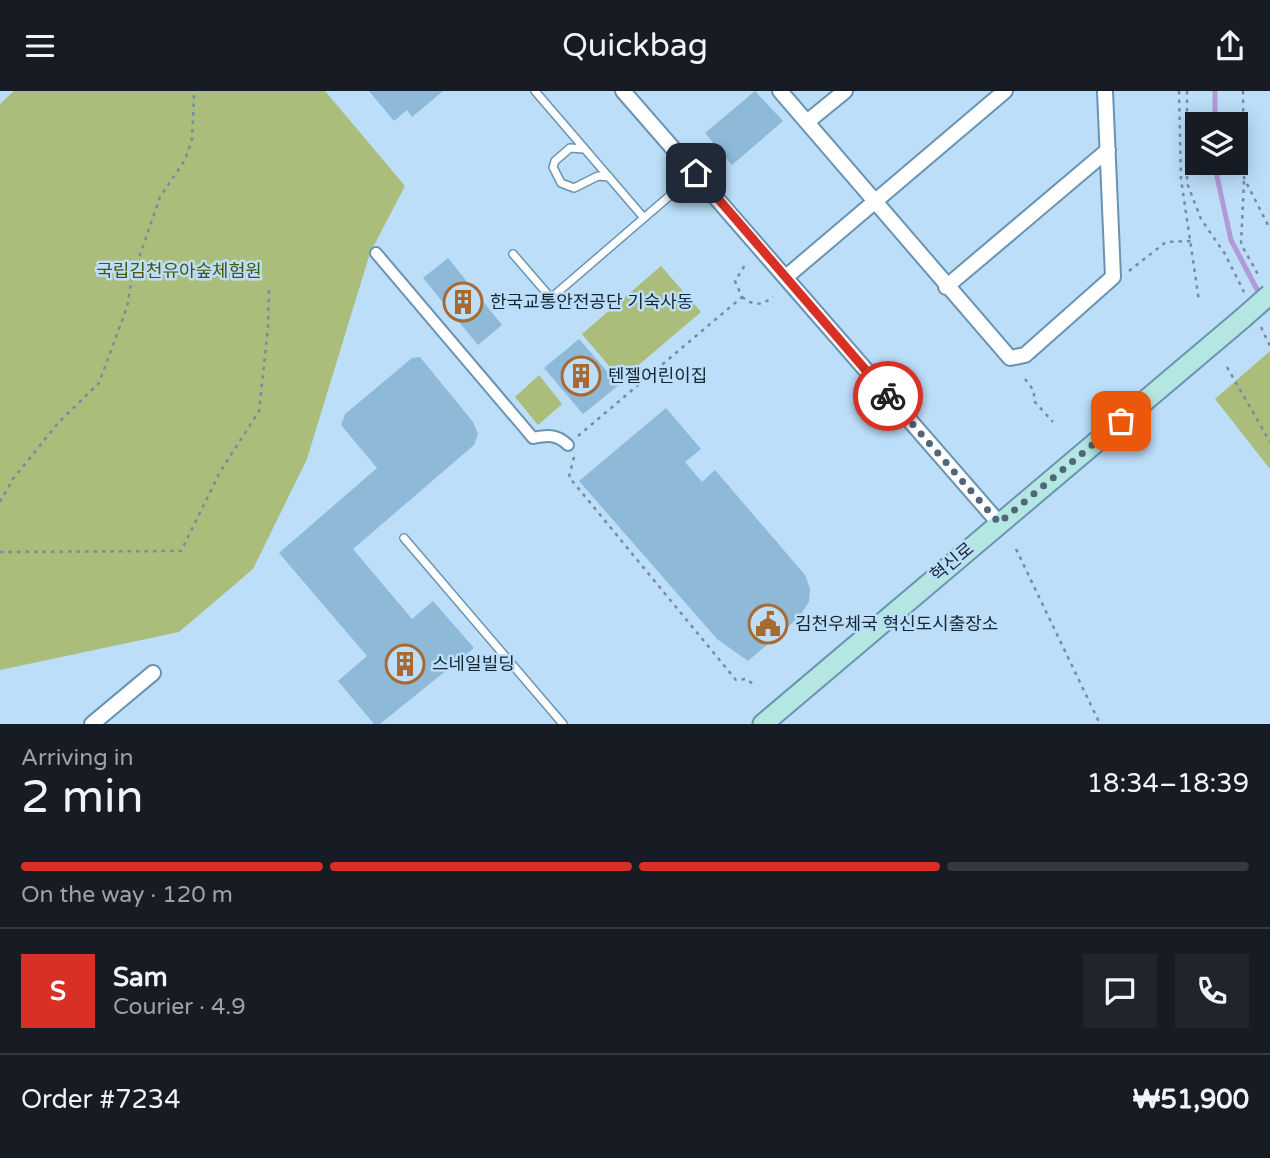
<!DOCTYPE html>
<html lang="en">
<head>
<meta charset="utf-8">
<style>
	:root { --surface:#171b24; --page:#20242c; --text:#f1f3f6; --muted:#9ea1a6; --line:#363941; --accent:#d93025 }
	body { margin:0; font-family:"Varela Round","Noto Sans KR",sans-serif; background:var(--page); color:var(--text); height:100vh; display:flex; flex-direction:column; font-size:26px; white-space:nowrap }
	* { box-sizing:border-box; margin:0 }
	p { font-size:23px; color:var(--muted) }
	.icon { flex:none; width:38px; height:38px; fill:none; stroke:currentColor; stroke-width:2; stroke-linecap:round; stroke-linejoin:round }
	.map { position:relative; height:633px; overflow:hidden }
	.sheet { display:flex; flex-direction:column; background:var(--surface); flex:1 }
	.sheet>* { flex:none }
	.buttons { position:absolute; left:1185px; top:21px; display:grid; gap:14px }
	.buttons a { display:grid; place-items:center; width:63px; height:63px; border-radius:0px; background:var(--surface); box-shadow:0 4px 18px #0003; font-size:35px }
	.pin { position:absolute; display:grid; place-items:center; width:60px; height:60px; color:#fff; margin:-30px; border-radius:14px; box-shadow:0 4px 10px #0006 }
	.courier { position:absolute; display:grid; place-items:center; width:70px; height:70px; margin:-35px; border:5px solid #d93025; border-radius:50%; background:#fff; color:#222; box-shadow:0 2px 9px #0007 }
	.overview em { font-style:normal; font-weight:600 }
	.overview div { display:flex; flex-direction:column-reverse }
	.overview { display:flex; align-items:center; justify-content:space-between; height:119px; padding:0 21px }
	h1 { font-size:46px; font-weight:600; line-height:52px }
	.bar { display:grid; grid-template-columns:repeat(4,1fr); gap:10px 7px; align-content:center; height:84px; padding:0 21px }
	.bar i { height:9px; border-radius:5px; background:var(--line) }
	.bar .current { background:var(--accent) }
	.bar p { grid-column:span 4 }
	.line { display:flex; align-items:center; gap:18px; padding:0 21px; border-top:2px solid var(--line) }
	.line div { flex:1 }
	.round { display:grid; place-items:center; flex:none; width:74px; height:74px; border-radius:0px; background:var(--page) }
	header { display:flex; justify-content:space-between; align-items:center; height:91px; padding:0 21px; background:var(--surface); font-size:32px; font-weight:600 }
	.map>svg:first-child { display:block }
	.green { fill:#abbd7a }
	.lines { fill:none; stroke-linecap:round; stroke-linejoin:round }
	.stream { stroke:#b19ad9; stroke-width:5 }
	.building { fill:#8eb9d9 }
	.service-casing { stroke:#6993b2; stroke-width:10 }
	.pedestrian-casing { stroke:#6993b2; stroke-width:14 }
	.minor-casing { stroke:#6993b2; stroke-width:18 }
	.secondary-casing { stroke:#6993b2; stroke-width:23 }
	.path { stroke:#738da2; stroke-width:2.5; stroke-dasharray:3.5 5; stroke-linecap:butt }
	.service { stroke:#fff; stroke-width:7 }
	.pedestrian { stroke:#fff; stroke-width:10 }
	.minor { stroke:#fff; stroke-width:14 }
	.secondary { stroke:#b4e7e1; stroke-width:19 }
	.secondary-bridge-casing { stroke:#6993b2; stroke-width:23; stroke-linecap:butt }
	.secondary-bridge { stroke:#b4e7e1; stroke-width:19 }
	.done { stroke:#506779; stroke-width:7; stroke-dasharray:0 12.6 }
	.route { stroke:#d93025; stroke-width:9 }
	.labels { text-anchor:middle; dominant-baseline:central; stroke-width:5; stroke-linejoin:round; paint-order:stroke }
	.park-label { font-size:18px; fill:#465608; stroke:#bcdef9 }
	.poi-label { font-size:18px; fill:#162734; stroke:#bcdef9; text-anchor:start }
	.street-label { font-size:18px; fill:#162734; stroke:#bcdef9 }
</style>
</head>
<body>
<header><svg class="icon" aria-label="menu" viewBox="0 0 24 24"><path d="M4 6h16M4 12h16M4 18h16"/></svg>Quickbag<svg class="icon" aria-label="share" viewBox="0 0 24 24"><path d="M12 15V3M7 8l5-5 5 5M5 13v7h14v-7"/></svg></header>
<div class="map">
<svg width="1270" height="633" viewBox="0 0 1270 633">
	<rect width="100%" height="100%" fill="#bcdef9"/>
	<!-- green -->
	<path class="green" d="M14 0H325L405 95 370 162 307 368 253 478 179 541 0 579V13Z
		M661 175 701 221 621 289 582 243Z
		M1270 260V378L1215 308Z
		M539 284 562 313 538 334 515 306Z"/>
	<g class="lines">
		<!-- stream -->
		<path class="stream" d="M1215 33V0
			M1214 72 1231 149 1261 206"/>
	</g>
	<!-- building -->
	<path class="building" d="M369 0H443L412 26 407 19 394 30Z
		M755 0 783 30 732 74 705 42Z
		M448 167 502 234 478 254 423 187Z
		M579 248 619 294 583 323 544 277Z
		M420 266 473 331 478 343 474 354 353 458 412 528 433 510 474 557 380 633H374L338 590 367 565 279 462 377 377 341 334 345 323 412 267Z
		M666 317 701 358 685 371 702 391 715 379 805 484 810 498 809 511 798 527 748 570 717 548 579 390Z"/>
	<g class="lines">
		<defs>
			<path id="service" d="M535 0 644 127
				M584 58 570 57 555 70 553 76 561 92 574 97 598 85 609 86
				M513 163 551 207 695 83
				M404 447 563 633"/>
			<path id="pedestrian" d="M376 162 533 347C547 344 557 343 568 354"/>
			<path id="minor" d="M623 0 999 432
				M780 0 1010 267 1025 264 1113 186 1105 0
				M807 31 845 0
				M786 186 1005 0
				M946 196 1108 59
				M92 633 153 582"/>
			<path id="secondary" d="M763 633 1243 227"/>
		</defs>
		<!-- service casing -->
		<use href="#service" class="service-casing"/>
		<!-- pedestrian casing -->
		<use href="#pedestrian" class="pedestrian-casing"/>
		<!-- minor casing -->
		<use href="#minor" class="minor-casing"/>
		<!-- secondary casing -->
		<use href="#secondary" class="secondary-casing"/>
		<!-- path -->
		<path class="path" d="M1179 0 1181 88 1199 210
			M1187 0V92L1201 128 1225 163 1244 201
			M1243 0 1244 87 1270 138
			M1244 90 1241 153 1260 187
			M1129 180 1166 151 1191 150
			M742 206C754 215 761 215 773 206
			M1261 236 1270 255
			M1227 276 1270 351
			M1025 288 1034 300V310L1053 331
			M578 345 742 206 735 190 745 174
			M574 366 569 386 736 589 746 588 756 595
			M0 411 13 388 58 332 99 292 127 216 132 187 160 106 185 69 192 48 194 6 191 0
			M1016 458 1100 633
			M0 461 181 460 220 381 259 320 268 236 269 196"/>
		<!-- service -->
		<use href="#service" class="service"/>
		<!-- pedestrian -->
		<use href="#pedestrian" class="pedestrian"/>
		<!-- minor -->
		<use href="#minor" class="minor"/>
		<!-- secondary -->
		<use href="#secondary" class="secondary"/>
		<defs>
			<path id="secondary-bridge" d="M1243 227 1270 203"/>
		</defs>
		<!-- secondary-bridge casing -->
		<use href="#secondary-bridge" class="secondary-bridge-casing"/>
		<!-- secondary-bridge -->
		<use href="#secondary-bridge" class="secondary-bridge"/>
	</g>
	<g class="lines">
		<!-- done -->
		<path class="done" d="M888 305 999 432 1121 330"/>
		<!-- route -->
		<path class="route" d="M696 82 888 305"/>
	</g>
	<!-- icons -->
	<defs>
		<symbol id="building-ring" viewBox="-11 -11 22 22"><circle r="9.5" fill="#bcdef9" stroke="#a86a30" stroke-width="1.5"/><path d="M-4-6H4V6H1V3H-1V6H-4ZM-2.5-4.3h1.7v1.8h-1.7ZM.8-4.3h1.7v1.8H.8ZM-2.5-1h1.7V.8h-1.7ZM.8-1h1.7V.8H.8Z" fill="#a86a30"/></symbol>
		<symbol id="civic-ring" viewBox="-11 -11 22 22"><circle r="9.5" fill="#bcdef9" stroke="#a86a30" stroke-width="1.5"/><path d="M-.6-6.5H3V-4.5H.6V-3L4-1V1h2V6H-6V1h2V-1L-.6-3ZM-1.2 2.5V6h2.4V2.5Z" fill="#a86a30"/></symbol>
	</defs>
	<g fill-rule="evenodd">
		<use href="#building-ring" x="441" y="189" width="44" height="44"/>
		<use href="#building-ring" x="559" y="263" width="44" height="44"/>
		<use href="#civic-ring" x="746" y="511" width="44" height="44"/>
		<use href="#building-ring" x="383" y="551" width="44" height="44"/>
	</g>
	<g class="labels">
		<!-- park labels -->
		<g class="park-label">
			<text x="179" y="180">국립김천유아숲체험원</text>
		</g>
		<!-- poi labels -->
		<g class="poi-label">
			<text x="490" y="211">한국교통안전공단 기숙사동</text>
			<text x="608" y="285">텐젤어린이집</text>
			<text x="795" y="533">김천우체국 혁신도시출장소</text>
			<text x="432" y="573">스네일빌딩</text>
		</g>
		<!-- street labels -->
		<g class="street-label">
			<text transform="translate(952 471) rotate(-40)">혁신로</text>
		</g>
	</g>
</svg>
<div class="buttons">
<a><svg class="icon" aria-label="layers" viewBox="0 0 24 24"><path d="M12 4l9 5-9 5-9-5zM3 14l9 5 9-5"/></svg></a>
</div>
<div class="pin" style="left:1121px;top:330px;background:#ea580c"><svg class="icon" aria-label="bag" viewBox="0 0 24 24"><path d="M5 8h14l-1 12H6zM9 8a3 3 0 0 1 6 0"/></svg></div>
<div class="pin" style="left:696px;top:82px;background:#1f2937"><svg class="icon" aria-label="home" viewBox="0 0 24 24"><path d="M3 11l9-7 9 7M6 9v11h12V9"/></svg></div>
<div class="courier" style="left:888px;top:305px"><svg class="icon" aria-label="bike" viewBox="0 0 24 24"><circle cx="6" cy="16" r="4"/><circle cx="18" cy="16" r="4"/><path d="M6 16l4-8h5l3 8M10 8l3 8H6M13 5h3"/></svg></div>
</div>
<section class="sheet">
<div class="overview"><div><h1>2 min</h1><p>Arriving in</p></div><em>18:34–18:39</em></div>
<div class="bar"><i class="current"></i><i class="current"></i><i class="current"></i><i></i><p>On the way · 120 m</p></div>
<div class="line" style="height:126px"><b class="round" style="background:var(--accent);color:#fff">S</b><div><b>Sam</b><p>Courier · 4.9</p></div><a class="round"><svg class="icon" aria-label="chat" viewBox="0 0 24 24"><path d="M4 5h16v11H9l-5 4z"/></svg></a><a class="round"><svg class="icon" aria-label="phone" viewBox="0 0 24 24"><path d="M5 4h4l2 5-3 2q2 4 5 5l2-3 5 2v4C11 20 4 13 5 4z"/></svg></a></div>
<div class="line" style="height:91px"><div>Order #7234</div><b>₩51,900</b></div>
</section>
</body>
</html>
